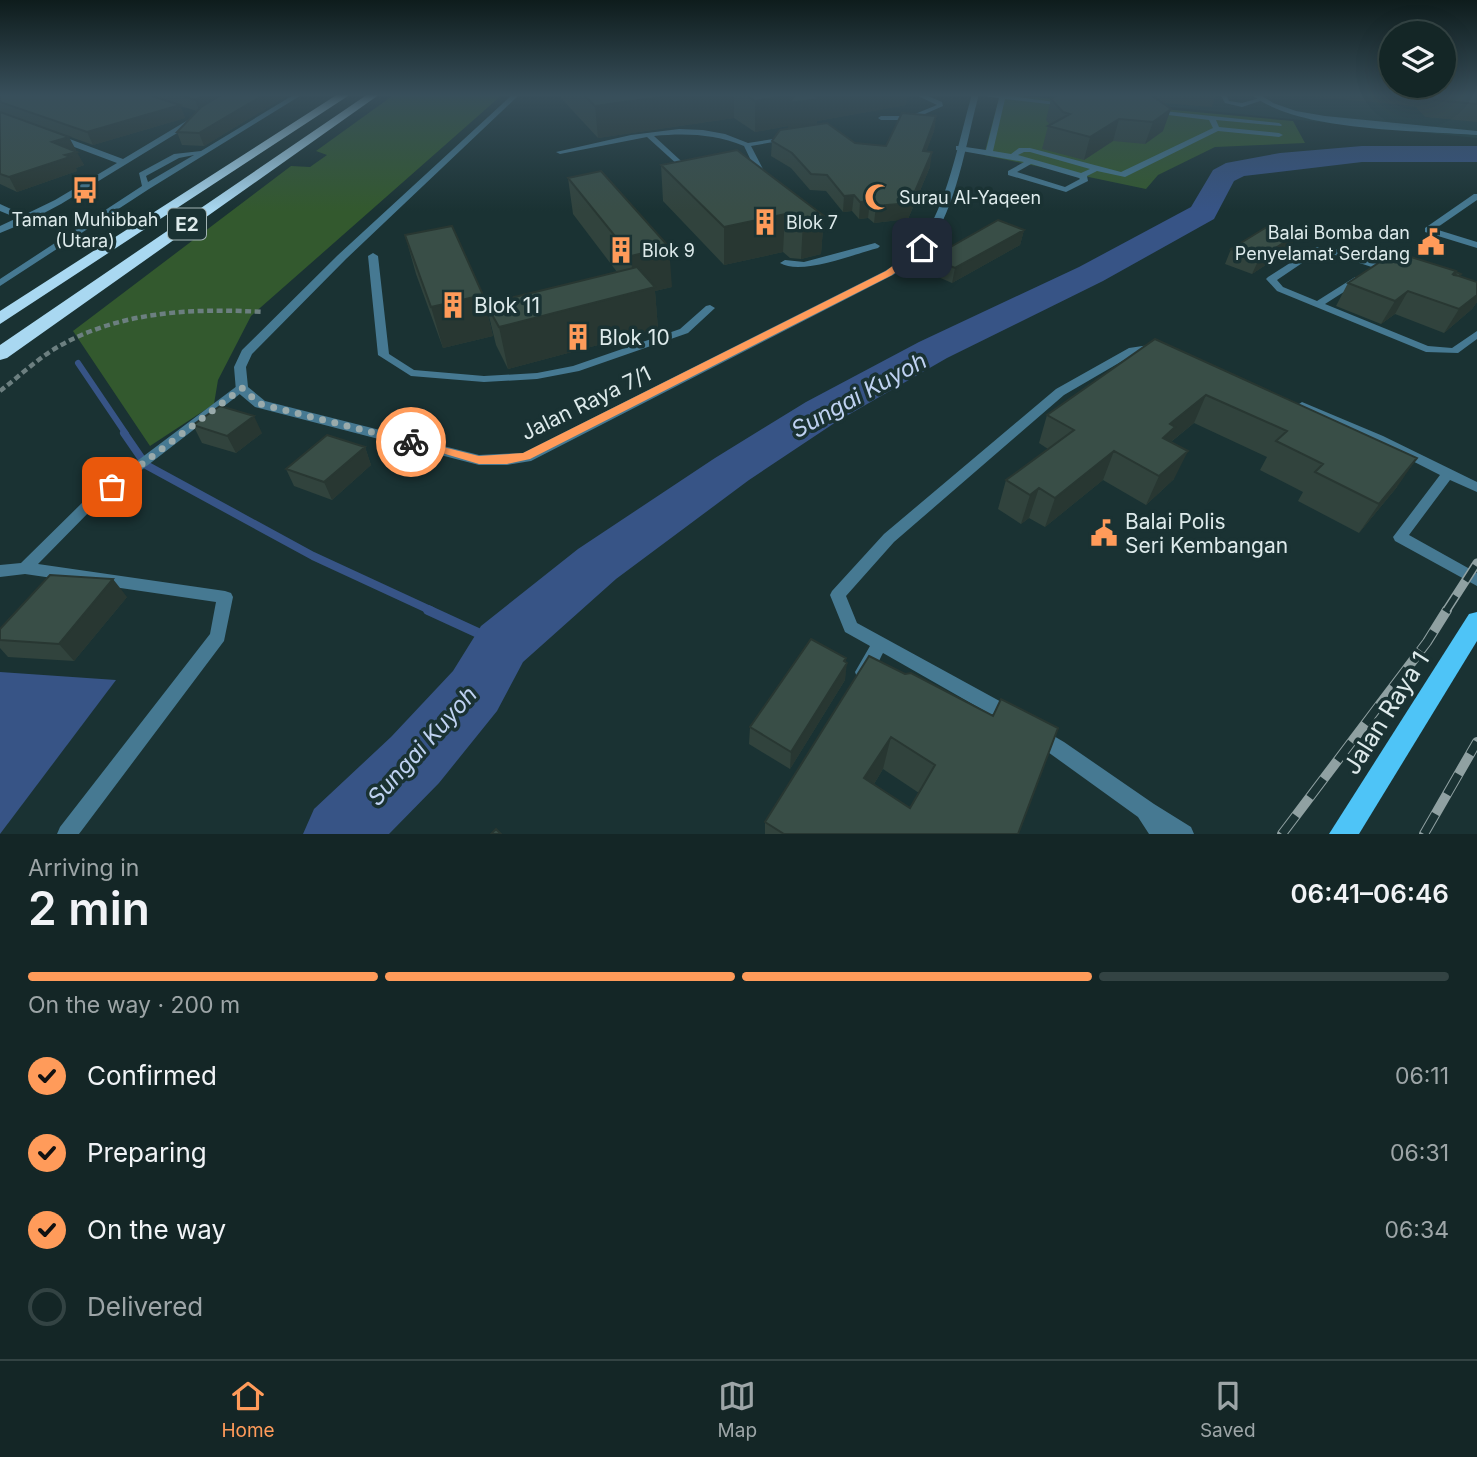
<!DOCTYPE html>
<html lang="en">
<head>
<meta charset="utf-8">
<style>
	:root { --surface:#142626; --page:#1d2e2e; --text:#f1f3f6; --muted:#9da5a7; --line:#334343; --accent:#ff9b5a }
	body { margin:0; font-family:Inter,sans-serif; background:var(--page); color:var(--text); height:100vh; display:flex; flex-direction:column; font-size:26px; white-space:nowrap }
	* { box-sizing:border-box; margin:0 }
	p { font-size:23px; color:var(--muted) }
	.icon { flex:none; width:38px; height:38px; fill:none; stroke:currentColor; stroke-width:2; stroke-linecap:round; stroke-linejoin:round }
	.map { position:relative; height:834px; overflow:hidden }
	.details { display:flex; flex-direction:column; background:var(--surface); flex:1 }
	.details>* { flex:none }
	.tools { position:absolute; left:1379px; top:21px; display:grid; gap:14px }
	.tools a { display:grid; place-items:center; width:77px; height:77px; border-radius:50%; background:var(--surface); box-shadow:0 7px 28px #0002,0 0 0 2px var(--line); font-size:35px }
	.pin { position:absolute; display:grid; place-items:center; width:60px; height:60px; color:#fff; margin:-30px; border-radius:14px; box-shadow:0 4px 10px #0006 }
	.courier { position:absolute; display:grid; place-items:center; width:70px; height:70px; margin:-35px; border:5px solid #ff9b5a; border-radius:50%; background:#fff; color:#222; box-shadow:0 2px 9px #0007 }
	.summary em { font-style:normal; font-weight:600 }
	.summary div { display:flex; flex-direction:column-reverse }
	.summary { display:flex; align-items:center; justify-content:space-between; height:119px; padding:0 28px }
	h1 { font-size:46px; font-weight:600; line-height:52px }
	.bar { display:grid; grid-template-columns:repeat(4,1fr); gap:10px 7px; align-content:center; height:84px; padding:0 28px }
	.bar i { height:9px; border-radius:5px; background:var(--line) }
	.bar .current { background:var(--accent) }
	.bar p { grid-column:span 4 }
	ol { padding:0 28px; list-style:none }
	li { display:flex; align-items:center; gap:21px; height:77px }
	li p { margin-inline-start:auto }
	li .icon { padding:7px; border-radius:50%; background:var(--accent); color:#111; stroke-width:4 }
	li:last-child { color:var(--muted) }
	li i { width:38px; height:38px; border:4px solid var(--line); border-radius:50% }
	.menu { display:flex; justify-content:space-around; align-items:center; height:98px; border-top:2px solid var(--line); background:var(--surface); font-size:19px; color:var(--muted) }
	.menu a { display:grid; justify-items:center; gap:4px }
	.menu .current { color:var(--accent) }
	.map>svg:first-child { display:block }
	.built { fill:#1c3d3f }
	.green { fill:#33592e }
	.water { fill:#375486 }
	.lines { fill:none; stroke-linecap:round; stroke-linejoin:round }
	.stream-far2 { stroke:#375486; stroke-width:6 }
	.stream-far1 { stroke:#375486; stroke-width:8 }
	.stream { stroke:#375486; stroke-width:10 }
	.river { fill:#375486; fill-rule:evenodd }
	.path { stroke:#6c7f80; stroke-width:4.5; stroke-dasharray:6 3.5; stroke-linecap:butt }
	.lane { fill:#467992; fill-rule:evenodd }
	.street { fill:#467992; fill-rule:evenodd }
	.primary { fill:#4ec4f7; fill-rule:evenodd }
	.highway { fill:#a9d8f1; fill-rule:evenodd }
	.rail-far1-casing { stroke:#90a1a2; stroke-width:9 }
	.rail-casing { stroke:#90a1a2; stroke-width:10 }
	.rail-far1 { stroke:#1a3233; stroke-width:6; stroke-dasharray:18; stroke-linecap:butt }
	.rail { stroke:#1a3233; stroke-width:8; stroke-dasharray:23; stroke-linecap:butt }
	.wall { fill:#31433d; fill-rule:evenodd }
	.shaded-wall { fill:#283732 }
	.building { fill:#394e47; stroke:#283732; stroke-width:2; fill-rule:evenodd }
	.route { fill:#ff9b5a }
	.done { stroke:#99aaab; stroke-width:7; stroke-dasharray:0 12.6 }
	.labels { text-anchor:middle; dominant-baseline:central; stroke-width:7; stroke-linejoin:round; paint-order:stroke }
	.far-poi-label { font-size:18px; fill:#ddeaeb; stroke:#1a3233; text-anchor:start }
	.shield { fill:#1a3233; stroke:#a2b3b4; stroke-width:2 }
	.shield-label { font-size:19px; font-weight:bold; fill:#ddeaeb }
	.poi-label { font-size:21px; fill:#ddeaeb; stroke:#1a3233; text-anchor:start }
	.street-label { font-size:21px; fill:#ddeaeb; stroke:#1a3233 }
	.water-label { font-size:23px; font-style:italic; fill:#bfd2f1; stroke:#1a3233 }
	.near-street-label { font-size:24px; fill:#ddeaeb; stroke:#1a3233 }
</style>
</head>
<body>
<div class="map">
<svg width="1477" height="834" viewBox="0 0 1477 834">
	<rect width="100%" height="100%" fill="#1a3233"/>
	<!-- built -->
	<path class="built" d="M1042 94H1477V138Z"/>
	<!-- green -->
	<path class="green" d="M395 94H503L251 316 218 380 214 404 150 446 73 331 291 166 310 167 327 155 316 151Z
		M1000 94 1293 121 1305 143 1215 147 1158 175 1146 189 984 155Z"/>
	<!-- water -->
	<path class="water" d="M0 672 116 680 0 834Z"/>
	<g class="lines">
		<!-- stream-far2 -->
		<path class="stream-far2" d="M78 363 126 434"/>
		<!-- stream-far1 -->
		<path class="stream-far1" d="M124 433 146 465 313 556 432 611"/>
		<!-- stream -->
		<path class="stream" d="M428 610 502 644"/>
		<!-- river -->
		<path class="river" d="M1362 146H1477V162H1362L1244 176 1234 181 1214 219 1103 281 947 358 836 422 749 480 616 579 523 662 497 711 439 783 389 834H303L314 809 391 737 453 671 481 626 578 549 715 458 806 402 919 342 1079 267 1191 207 1213 170 1226 163 1280 153Z"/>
		<!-- path -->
		<path class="path" d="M0 391C17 378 33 363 51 351 115 311 191 308 264 312"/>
		<!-- lane -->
		<path class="lane" d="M295 94H303L149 189 0 286V279L142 186 139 173 174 154 201 151ZM194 155 148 182 146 176 179 158Z
			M914 94H923L942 102 943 106 911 120H881L878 118 881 116H910L937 105Z
			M973 94H995L1069 104 1066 106 1005 99 993 151 1011 154 1019 148H1030L1121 172 1213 128 1209 120 1152 113V111L1154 110 1279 123 1282 125 1281 126 1216 120 1219 127 1279 133 1283 135 1279 137 1218 131 1125 177 1097 171 1087 176 1088 181 1066 192 1008 175V171L1024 162 956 150V146H959L986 150 999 98ZM1024 152H1030L1090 169 1081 173 1018 155ZM1031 164 1079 178 1080 179 1065 187 1017 172Z
			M1220 94H1226L1229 101 1242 103 1260 98 1263 100 1242 107 1225 103Z
			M679 129 703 130 725 134 748 143 786 137 790 139 751 146 763 169 759 171 755 169 744 146C714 134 686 133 654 136L692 171V175H689L647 137 560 154 556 152 631 135Z
			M1474 194H1477V200L1435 229 1477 242V248L1425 232V228Z
			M875 243 880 246 878 248C854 254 801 276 780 263L785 260 804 262Z
			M1315 247 1336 249 1395 270 1390 273 1332 254 1317 253 1277 280 1283 287 1317 301 1355 277H1361V281L1325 304 1428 346 1452 348 1477 331V339L1458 353 1426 352 1277 291 1266 279 1268 277Z
			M373 253 378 256 389 354 414 370 484 376 537 373 573 366 680 329 706 306 710 305 715 308 688 333 579 371 537 379 484 382 411 376 378 355 368 256Z
			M1156 344 1160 345 1161 347 1160 349 1136 353 1064 395 894 542 846 596 857 623 1016 710 1019 716 1016 722 1010 724 1004 722 883 653C877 664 872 683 857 677L855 672 870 646 845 632 830 595 832 591 884 534 1056 389 1129 348Z
			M241 384 247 388 245 390 95 506 38 564 225 591 231 593 233 597 224 641 79 834H57L60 827 210 634 216 602 25 574 0 577V565L21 563 85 500 237 386Z
			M1302 402 1383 436 1477 482V492L1450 480 1409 535 1477 573V586L1395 541 1393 537 1440 475 1375 442 1298 409 1296 406Z
			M1040 728 1064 742 1154 804 1191 827 1194 834H1149L1138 817 1034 742 1031 736 1034 730Z"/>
		<!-- street -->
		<path class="street" d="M513 94H520L346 259 252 354 246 367 248 387 265 401 479 455 523 453 885 271C897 263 911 255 919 244 947 207 959 139 972 94H979C966 142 957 208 927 248 918 260 905 267 893 275L531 461 507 465H479L255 407 236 391 234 367 242 350 338 255Z
			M1251 94H1259L1273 103 1296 111 1325 116 1477 131V135C1418 130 1296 132 1251 94Z
			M193 117 200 119 61 204 29 221 0 233V226L17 218 0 211V204L24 215 55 200 117 163 53 139V135H59L123 159Z"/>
		<!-- primary -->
		<path class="primary" d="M1477 612V641L1359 834H1329L1469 614Z"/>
		<!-- highway -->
		<path class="highway" d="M338 94H351L0 324V311Z
			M368 94H380L7 358 0 360V345Z"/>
		<defs>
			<path id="rail-far1" d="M1446 611 1477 563"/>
			<path id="rail" d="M1282 834 1427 642 1447 610
				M1424 834 1477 742"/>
		</defs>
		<!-- rail-far1 casing -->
		<use href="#rail-far1" class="rail-far1-casing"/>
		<!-- rail casing -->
		<use href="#rail" class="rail-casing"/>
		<!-- rail-far1 -->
		<use href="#rail-far1" class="rail-far1"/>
		<!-- rail -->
		<use href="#rail" class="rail"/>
	</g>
	<!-- wall -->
	<path class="wall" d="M0 94H290L204 146 182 145 177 132 197 111 180 106 185 118 93 145 54 131 76 150 75 151 84 165 76 168 77 171 17 192 0 184Z
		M560 94H907L906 105 817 121V124L855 143 886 146 936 116 934 131 926 151 930 167 908 219 874 223 868 218 859 219 852 211 843 212 826 191 810 190 791 168 771 156 772 141 788 129V126L755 132 734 118 598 138 561 98Z
		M1037 94H1216L1212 107 1162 103 1163 131 1145 144 1113 141 1084 160 1042 149 1048 126 1050 125 1046 120 1051 99 1055 96Z
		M1295 94H1477V122L1425 117 1415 106 1295 95Z
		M661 165 824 216 821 254 801 259 790 258 783 252 724 265 663 201Z
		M568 178 672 287 655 291 658 329 508 369 496 345 486 304 617 272 573 214Z
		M1024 230 1020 245 952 283 929 273 931 258Z
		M1297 234 1290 249 1252 274 1225 264 1231 249Z
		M405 235 483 295 493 336 443 348 416 274Z
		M1460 276 1477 282V302L1472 309 1444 333 1395 314 1381 324 1336 306 1348 283Z
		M1155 339 1397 487 1359 533 1298 501 1303 492 1260 470 1267 457 1194 423 1171 442 1174 479 1146 505 1103 480 1045 527 1029 518 1021 524 998 509 1006 480 1048 449 1039 443 1047 415Z
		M193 425 262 433 236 453 202 443Z
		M365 447 371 465 332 500 294 486 286 469Z
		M127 597 74 661 8 657 0 648V629Z
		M846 658 845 680 790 769 749 744 750 727Z
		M905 674 1018 834H765V822ZM883 769 919 793 910 808 874 784Z"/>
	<!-- shaded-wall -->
	<path class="shaded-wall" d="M204 94H229L200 112 195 100Z
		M265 94H290L204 146 199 133Z
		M683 94H734V118L598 138 595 106Z
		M765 94H907L906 105 817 121V130L788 135V126L755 132V101Z
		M180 105 185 118 93 145 87 132Z
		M1171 109 1163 131 1145 144 1153 122Z
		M936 116 934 131 921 166 923 151Z
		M1119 119 1113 141 1084 160 1090 137Z
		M69 137 76 150 59 155 52 142Z
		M77 152 84 165 76 168 77 171 17 192 9 177 65 155Z
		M932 152 930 167 908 219 874 223 876 206Z
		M854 195 852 211 843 212 844 196Z
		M870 201 868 218 859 219 860 202Z
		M785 214 783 252 724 265V227Z
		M824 216 821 254 801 259 803 221Z
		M1024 230 1020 245 952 283 955 268Z
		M1297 234 1290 249 1252 274 1259 259Z
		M669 247 672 287 655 291 658 329 508 369 499 327 634 293 631 256Z
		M1408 291 1395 314 1381 324 1395 301Z
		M483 295 493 336 443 348 431 307Z
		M1477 295V302L1472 309 1444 333 1459 309Z
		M1206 395 1194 423 1168 444 1163 438 1170 424Z
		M254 416 262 433 236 453 227 436Z
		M365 447 371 465 332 500 324 482Z
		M1114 451 1103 480 1045 527 1055 498Z
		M1188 451 1174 479 1146 505 1159 476Z
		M1417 458 1397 487 1359 533 1379 504Z
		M1039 488 1029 518 1021 524 1030 495Z
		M113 579 127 597 74 661 59 644Z
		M846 658 845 667 847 663 845 680 790 769 791 752Z
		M891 737 883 769 858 810 864 778Z"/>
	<!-- building -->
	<path class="building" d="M0 94H146L180 105 87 132 0 102Z
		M177 94H204L195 100Z
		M223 94H265L199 133 177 132 201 107Z
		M583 94H683L595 106Z
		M745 94H794L755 101Z
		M796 94H812L819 99 789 103Z
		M1059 94 1151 95 1171 109 1153 122 1119 119 1090 137 1048 126 1070 114 1063 112 1051 99Z
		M1429 94H1477V104L1434 100Z
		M0 112 69 137 52 142 77 152 65 155 70 157 9 177 0 174Z
		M902 113 936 116 923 151 932 152 910 203 876 206 870 201 860 202 854 195 844 196 827 175 811 174 792 153 772 141 780 130 827 123 855 143 886 146Z
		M737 150 824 216 803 221 792 220 785 214 724 227 661 165Z
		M601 171 669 247 631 256 568 178Z
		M998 220 1024 230 955 268 931 258Z
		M1270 225 1297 234 1259 259 1231 249Z
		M452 226 483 295 431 307 405 235Z
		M1395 252 1456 271 1453 274 1477 282V295L1459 309 1408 291 1395 301 1348 283Z
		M637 267 655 287 499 327 486 304Z
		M1456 272 1461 274 1459 276 1454 275Z
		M1155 339 1417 458 1379 504 1315 472 1323 464 1276 441 1287 431 1206 395 1170 424 1175 427 1163 438 1188 451 1159 476 1114 451 1055 498 1039 488 1030 495 1006 480 1074 430 1047 415Z
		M220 406 254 416 227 436 193 425Z
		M327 435 365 447 324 482 286 469Z
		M50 575 113 579 59 644 0 640V629Z
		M811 639 846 658 844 661 847 663 791 752 750 727Z
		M869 656 905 674 911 673 993 716 1001 699 1058 728 1018 834H784L765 822ZM891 737 935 765 910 808 864 778Z
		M496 829 501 834H491Z"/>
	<!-- sky -->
	<linearGradient id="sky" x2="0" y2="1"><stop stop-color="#0e1c1c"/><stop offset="0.45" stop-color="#384f5b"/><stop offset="1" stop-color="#384f5b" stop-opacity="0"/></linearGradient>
	<rect width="1477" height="211" fill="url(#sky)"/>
	<!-- route -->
	<path class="route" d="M919 246 926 248 892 275 530 459 507 464H479L405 442 411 439 479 456 523 453 886 271Z"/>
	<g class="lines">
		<!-- done -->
		<path class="done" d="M112 487 242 388 260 404 411 442"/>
	</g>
	<!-- icons -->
	<defs>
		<symbol id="bus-bare" viewBox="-9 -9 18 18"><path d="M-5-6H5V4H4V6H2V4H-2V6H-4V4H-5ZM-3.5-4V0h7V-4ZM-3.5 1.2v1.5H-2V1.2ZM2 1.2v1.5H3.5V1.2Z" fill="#ff9b5a" stroke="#1a3233" stroke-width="2.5" paint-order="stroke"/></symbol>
		<symbol id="mosque-bare" viewBox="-9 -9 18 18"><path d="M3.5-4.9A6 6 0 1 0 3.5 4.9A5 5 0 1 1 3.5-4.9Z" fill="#ff9b5a" stroke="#1a3233" stroke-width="2.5" paint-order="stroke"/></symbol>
		<symbol id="building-bare" viewBox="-9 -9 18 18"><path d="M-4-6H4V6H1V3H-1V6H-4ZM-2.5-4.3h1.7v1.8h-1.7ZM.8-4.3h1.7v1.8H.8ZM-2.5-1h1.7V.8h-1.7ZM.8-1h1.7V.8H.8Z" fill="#ff9b5a" stroke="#1a3233" stroke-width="2.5" paint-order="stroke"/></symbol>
		<symbol id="civic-bare" viewBox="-9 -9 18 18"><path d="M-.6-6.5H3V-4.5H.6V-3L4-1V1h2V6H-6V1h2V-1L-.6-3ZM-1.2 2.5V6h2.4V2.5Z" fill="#ff9b5a" stroke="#1a3233" stroke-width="2.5" paint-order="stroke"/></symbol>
	</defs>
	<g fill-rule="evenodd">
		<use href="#bus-bare" x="66" y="171" width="38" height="38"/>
		<use href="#mosque-bare" x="859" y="178" width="38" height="38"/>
		<use href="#building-bare" x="746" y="203" width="38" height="38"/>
		<use href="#civic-bare" x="1412" y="223" width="38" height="38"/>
		<use href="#building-bare" x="602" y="231" width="38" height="38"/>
		<use href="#building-bare" x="434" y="286" width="38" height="38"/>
		<use href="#building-bare" x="559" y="318" width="38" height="38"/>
		<use href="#civic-bare" x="1085" y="514" width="38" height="38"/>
	</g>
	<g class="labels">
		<!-- far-poi labels -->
		<g class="far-poi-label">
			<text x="899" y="197">Surau Al-Yaqeen</text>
			<text x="85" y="219" text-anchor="middle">Taman Muhibbah<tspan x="85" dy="21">(Utara)</tspan></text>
			<text x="786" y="222">Blok 7</text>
			<text x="1410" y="232" text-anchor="end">Balai Bomba dan<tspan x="1410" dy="21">Penyelamat Serdang</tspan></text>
			<text x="642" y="250">Blok 9</text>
		</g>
		<!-- shield labels -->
		<rect class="shield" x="168" y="208.5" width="38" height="31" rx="5"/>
		<g class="shield-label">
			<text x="187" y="224">E2</text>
		</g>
		<!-- poi labels -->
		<g class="poi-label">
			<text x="474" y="305">Blok 11</text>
			<text x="599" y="337">Blok 10</text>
			<text x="1125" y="521">Balai Polis<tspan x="1125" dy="24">Seri Kembangan</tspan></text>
		</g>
		<!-- street labels -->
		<g class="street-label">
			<text transform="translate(586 403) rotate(-26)">Jalan Raya 7/1</text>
		</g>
		<!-- water labels -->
		<g class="water-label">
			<text transform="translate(859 395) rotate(-29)">Sungai Kuyoh</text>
			<text transform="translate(422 746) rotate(-48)">Sungai Kuyoh</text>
		</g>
		<!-- near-street labels -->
		<g class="near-street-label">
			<text transform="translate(1386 713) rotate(-58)">Jalan Raya 1</text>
		</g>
	</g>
</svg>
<div class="tools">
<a><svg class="icon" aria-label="layers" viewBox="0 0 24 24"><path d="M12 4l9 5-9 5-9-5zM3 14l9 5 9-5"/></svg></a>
</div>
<div class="pin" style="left:112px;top:487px;background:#ea580c"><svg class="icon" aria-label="bag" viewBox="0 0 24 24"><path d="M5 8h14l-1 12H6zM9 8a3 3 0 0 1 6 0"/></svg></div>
<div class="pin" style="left:922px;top:248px;background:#1f2937"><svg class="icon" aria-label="home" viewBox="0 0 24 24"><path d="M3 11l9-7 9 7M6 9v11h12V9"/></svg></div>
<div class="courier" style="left:411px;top:442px"><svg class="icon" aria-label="bike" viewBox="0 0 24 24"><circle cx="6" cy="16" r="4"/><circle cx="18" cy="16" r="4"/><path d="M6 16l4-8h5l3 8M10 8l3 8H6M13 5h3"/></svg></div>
</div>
<section class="details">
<div class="summary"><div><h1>2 min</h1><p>Arriving in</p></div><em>06:41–06:46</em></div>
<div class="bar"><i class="current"></i><i class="current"></i><i class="current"></i><i></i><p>On the way · 200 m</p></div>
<ol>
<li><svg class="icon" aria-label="check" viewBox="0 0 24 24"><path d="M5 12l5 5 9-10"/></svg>Confirmed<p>06:11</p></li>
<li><svg class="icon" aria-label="check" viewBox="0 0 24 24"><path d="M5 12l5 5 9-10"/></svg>Preparing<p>06:31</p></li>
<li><svg class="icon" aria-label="check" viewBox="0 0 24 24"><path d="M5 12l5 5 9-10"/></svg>On the way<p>06:34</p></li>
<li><i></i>Delivered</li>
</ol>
</section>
<nav class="menu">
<a class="current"><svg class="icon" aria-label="home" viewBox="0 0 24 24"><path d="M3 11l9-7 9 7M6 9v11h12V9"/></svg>Home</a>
<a><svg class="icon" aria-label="map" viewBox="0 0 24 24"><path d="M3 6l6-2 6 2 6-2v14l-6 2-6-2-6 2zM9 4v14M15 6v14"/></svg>Map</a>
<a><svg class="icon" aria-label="saved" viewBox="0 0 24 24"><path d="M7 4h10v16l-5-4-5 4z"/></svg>Saved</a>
</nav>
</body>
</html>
